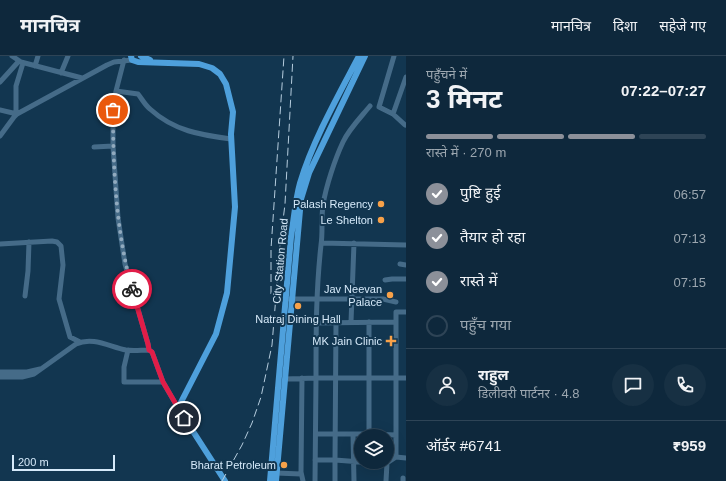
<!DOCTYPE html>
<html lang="hi">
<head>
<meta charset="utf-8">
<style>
	:root { --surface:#0e283c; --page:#173043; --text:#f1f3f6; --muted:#9ba6af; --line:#2e4456; --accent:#8c9099 }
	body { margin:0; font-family:Helvetica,"Noto Sans Devanagari",sans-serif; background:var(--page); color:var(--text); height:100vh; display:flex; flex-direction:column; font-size:15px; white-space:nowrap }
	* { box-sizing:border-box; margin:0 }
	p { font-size:13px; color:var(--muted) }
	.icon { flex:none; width:22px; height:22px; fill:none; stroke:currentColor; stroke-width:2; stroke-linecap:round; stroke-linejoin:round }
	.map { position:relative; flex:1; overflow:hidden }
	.details { display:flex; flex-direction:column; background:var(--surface); width:320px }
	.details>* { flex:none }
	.controls { position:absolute; left:354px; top:373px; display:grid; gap:8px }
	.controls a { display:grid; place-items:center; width:40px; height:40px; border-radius:50%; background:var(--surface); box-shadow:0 4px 16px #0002,0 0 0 1px var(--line); font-size:20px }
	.scale { position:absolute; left:12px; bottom:10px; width:103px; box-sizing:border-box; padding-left:4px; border:2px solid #d5e9f9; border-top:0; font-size:11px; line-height:14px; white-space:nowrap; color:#d5e9f9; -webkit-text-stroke:3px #123650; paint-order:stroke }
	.pin { position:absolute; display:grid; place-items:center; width:34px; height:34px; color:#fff; margin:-17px; border:2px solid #fff; border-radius:50%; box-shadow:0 1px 4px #0007 }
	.courier { position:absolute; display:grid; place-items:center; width:40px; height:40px; margin:-20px; border:3px solid #e11d48; border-radius:50%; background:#fff; color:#222; box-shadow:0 1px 5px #0007 }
	.summary em { font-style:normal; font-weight:700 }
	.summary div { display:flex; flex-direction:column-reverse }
	.summary { display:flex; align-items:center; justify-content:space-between; height:68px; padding:0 20px }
	h1 { font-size:26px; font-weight:700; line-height:30px }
	.bar { display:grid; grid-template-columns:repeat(4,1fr); gap:6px 4px; align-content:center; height:48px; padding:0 20px }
	.bar i { height:5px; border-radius:3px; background:var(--line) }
	.bar .active { background:var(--accent) }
	.bar p { grid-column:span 4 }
	.line { display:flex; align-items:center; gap:10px; padding:0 20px; border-top:1px solid var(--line) }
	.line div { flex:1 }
	.round { display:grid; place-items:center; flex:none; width:42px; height:42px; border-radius:21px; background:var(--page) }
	ol { padding:0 20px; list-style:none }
	li { display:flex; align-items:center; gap:12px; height:44px }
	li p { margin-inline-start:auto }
	li .icon { padding:4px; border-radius:50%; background:var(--accent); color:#fff; stroke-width:4 }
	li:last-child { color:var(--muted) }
	li i { width:22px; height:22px; border:2px solid var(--line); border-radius:50% }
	header { display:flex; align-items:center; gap:24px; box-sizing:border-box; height:56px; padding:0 20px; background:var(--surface); border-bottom:1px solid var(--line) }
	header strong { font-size:19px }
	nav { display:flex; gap:22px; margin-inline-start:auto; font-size:14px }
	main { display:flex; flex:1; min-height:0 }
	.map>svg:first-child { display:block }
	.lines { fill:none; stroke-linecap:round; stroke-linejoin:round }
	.minor { stroke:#456b88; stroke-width:5 }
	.major { stroke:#4ea0dc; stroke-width:6 }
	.rail { stroke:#b6cdde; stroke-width:1; stroke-dasharray:8 4; stroke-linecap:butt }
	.done { stroke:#91aabe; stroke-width:4; stroke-dasharray:0 7.2 }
	.route { stroke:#e11d48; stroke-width:5 }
	.poi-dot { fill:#f7a149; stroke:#123650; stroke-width:1.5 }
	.labels { text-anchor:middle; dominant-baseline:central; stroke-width:4; stroke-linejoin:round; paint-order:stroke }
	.poi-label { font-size:11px; fill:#d5e9f9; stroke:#123650; text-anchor:end }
	.street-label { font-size:11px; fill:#d5e9f9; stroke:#123650 }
</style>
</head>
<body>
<header>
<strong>मानचित्र</strong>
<nav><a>मानचित्र</a><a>दिशा</a><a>सहेजे गए</a></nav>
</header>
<main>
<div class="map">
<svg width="406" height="425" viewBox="0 0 406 425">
	<rect width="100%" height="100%" fill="#123650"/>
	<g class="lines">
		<!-- minor -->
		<path class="minor" d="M12 0 21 6 82 22
			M394 0 379 51 393 58 405 69
			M124 4 116 35 113 54V90L118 162 125 208 148 288 149 294
			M35 10 38 0
			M61 17 68 0
			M0 26 19 5
			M116 35 138 38C142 43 145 49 150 53 174 75 201 79 231 83
			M0 54 17 58
			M16 57V30L23 7
			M393 58 406 21
			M0 80 14 61 17 58 107 9 114 6 132 4
			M94 91 113 90
			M322 187 406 189
			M0 188 52 185 57 186 61 190 63 209 59 243 70 281 80 286
			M400 208 406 209
			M385 224 392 223H406
			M25 240 28 215 29 186
			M289 243H383L396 246
			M351 266 354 187
			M369 266V322H406
			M316 267 396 266
			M128 294 124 311V326H163
			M0 316H27L40 313
			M0 321H22L34 318 76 288C93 280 110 291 126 294 134 295 141 294 149 294L152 296 163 326 178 352
			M302 322 301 416 303 425
			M285 323 316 322 315 425
			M316 378H369V322H316C316 276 316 234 321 189 323 176 321 163 323 149 326 130 335 103 343 86 349 73 361 61 370 50
			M353 378 354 425
			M369 378 396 379
			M396 401 406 402
			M315 404H335L336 267
			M367 406 387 407 396 401V256H406
			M276 417 301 418
			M335 425V404L361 406
			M386 425 387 407
			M403 425V422"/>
		<!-- major -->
		<path class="major" d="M131 0 132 4 138 6 199 8 212 12 220 18 226 28 233 56 231 78 235 151 227 237 216 278 178 352 225 425
			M141 0 150 4
			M270 425 291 181C294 163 295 145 300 127 313 84 338 40 359 0
			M276 425 301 143 309 117 365 0"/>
		<!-- rail -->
		<path class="rail" d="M271 238V193L284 0
			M222 425 242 389 252 367 261 341 272 289 280 190 285 148 293 0"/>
	</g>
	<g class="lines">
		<!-- done -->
		<path class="done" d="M113 54C113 114 116 175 132 233"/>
		<!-- route -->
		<path class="route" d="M132 233 148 288 149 294 152 296 163 326 184 362"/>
	</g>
	<!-- markers -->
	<g class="poi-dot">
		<circle cx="381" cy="148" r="4"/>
		<circle cx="381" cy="164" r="4"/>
		<circle cx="390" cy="239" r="4"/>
		<circle cx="298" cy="250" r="4"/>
		<path d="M389 279h4v4h4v4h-4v4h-4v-4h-4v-4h4z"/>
		<circle cx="284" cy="409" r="4"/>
	</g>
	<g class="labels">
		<!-- poi labels -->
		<g class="poi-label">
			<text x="373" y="148">Palash Regency</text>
			<text x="373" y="164">Le Shelton</text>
			<text x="382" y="233">Jav Neevan<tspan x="382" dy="13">Palace</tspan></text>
			<text x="298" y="263" text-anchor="middle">Natraj Dining Hall</text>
			<text x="382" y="285">MK Jain Clinic</text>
			<text x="276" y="409">Bharat Petroleum</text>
		</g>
		<!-- street labels -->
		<g class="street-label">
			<text transform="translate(280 205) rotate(-85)">City Station Road</text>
		</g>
	</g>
</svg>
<div class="controls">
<a><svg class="icon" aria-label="layers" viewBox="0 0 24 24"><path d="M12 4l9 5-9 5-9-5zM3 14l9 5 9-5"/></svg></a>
</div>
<div class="scale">200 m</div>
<div class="pin" style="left:113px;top:54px;background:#ea580c"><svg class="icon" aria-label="bag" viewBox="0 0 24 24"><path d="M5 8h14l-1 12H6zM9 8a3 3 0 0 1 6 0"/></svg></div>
<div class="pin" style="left:184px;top:362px;background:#1f2937"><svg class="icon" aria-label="home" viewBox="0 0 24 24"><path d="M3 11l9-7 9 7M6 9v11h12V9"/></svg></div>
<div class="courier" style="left:132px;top:233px"><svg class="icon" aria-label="bike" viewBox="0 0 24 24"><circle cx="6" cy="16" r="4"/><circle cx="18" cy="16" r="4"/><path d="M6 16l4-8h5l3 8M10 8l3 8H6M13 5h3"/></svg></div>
</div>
<section class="details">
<div class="summary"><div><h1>3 मिनट</h1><p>पहुँचने में</p></div><em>07:22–07:27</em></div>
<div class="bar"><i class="active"></i><i class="active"></i><i class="active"></i><i></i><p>रास्ते में · 270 m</p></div>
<ol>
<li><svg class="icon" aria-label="check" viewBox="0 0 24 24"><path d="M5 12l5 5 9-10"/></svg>पुष्टि हुई<p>06:57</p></li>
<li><svg class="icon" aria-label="check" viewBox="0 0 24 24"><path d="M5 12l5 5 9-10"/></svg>तैयार हो रहा<p>07:13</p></li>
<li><svg class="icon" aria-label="check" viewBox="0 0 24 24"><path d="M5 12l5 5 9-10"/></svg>रास्ते में<p>07:15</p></li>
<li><i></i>पहुँच गया</li>
</ol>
<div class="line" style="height:72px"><a class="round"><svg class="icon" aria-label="person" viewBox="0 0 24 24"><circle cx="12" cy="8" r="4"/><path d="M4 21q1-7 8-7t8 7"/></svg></a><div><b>राहुल</b><p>डिलीवरी पार्टनर · 4.8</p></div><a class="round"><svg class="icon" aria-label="chat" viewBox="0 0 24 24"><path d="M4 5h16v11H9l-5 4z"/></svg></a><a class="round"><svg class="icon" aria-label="phone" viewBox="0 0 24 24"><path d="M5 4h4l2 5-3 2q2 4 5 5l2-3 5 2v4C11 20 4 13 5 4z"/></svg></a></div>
<div class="line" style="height:52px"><div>ऑर्डर #6741</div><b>₹959</b></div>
</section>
</main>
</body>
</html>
